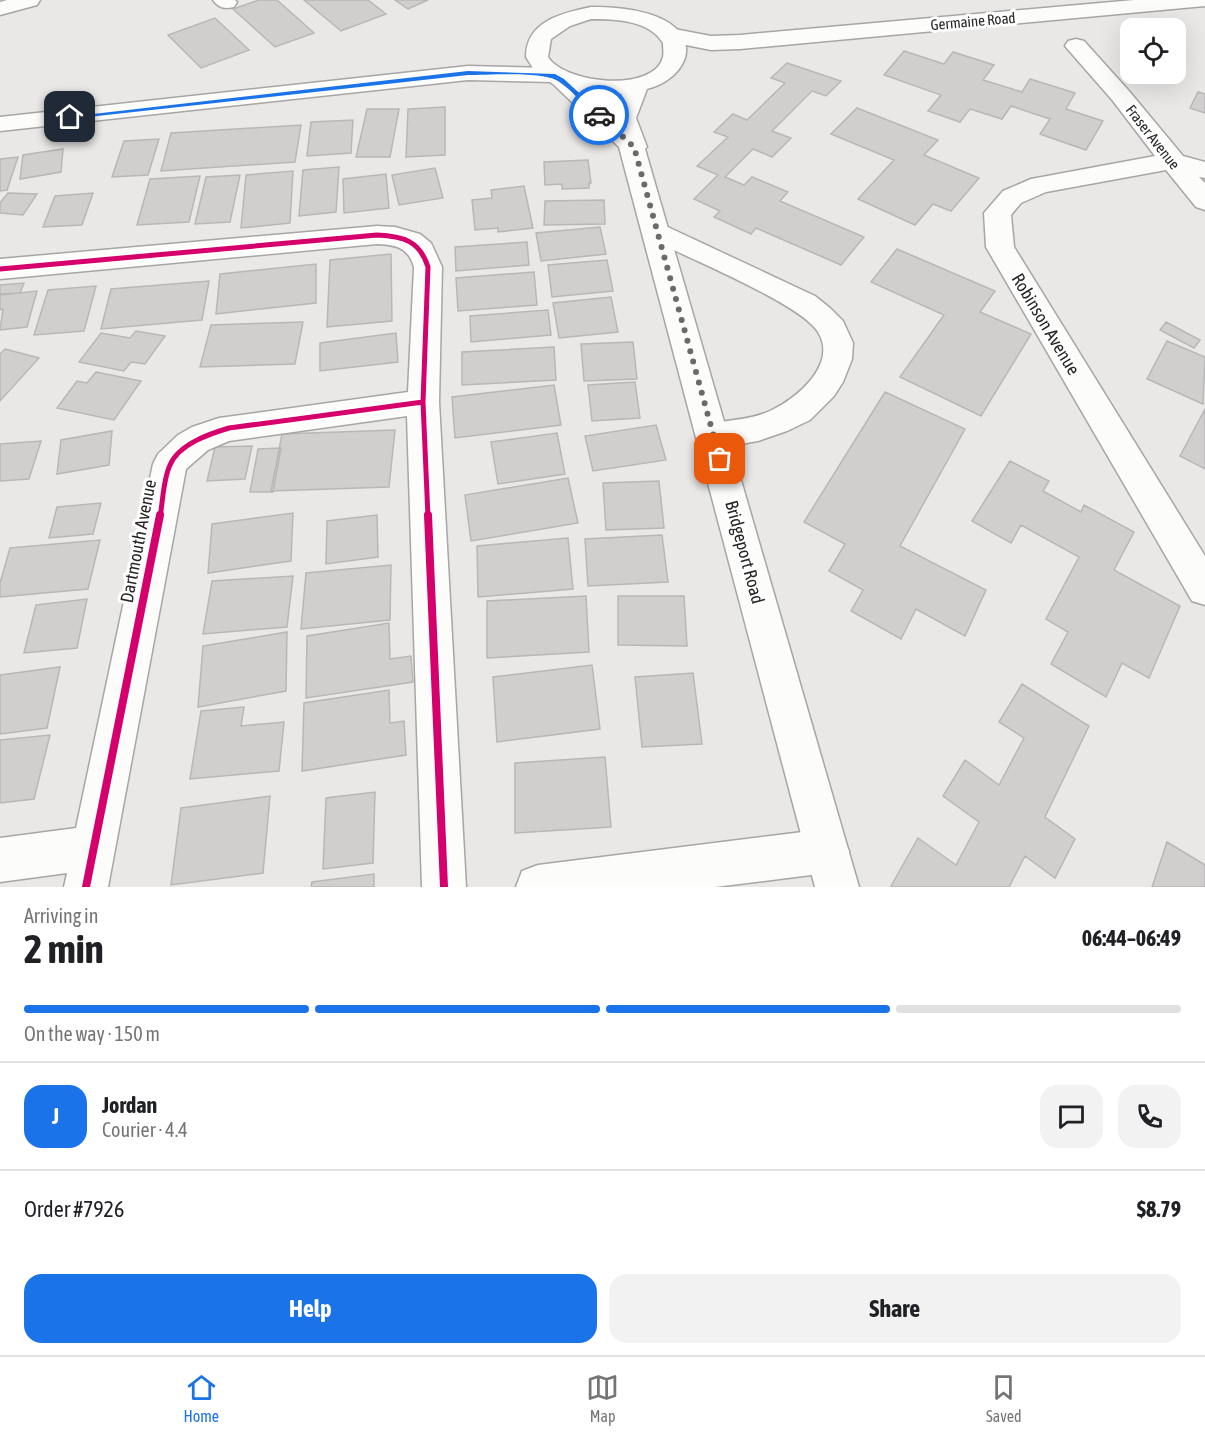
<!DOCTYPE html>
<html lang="en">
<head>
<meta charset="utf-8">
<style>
	:root { --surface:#fff; --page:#f2f2f2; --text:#202124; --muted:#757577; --line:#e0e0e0; --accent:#1a73e8 }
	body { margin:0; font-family:"Asap Condensed",sans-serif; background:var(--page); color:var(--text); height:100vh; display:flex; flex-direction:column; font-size:22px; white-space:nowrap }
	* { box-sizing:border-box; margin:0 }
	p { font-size:20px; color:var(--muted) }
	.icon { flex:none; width:33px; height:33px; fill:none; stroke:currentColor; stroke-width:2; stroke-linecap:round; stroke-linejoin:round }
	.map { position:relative; height:887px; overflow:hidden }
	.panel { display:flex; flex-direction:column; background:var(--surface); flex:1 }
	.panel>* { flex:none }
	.buttons { position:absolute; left:1120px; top:18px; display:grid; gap:12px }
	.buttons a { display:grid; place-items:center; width:66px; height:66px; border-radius:12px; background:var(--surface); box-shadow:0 6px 24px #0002; font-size:30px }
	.pin { position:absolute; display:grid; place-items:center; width:51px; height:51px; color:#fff; margin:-26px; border-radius:12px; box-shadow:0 3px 9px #0006 }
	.courier { position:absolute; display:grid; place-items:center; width:60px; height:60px; margin:-30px; border:4px solid #1a73e8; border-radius:50%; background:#fff; color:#222; box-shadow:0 2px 8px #0007 }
	.headline em { font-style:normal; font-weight:700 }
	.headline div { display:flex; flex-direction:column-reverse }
	.headline { display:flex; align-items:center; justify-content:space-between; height:102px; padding:0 24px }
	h1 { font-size:39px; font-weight:700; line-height:45px }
	.bar { display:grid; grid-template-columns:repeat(4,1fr); gap:9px 6px; align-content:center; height:72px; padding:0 24px }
	.bar i { height:8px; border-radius:4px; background:var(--line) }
	.bar .on { background:var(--accent) }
	.bar p { grid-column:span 4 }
	.line { display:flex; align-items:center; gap:15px; padding:0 24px; border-top:2px solid var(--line) }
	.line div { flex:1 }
	.round { display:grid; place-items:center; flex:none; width:63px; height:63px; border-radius:18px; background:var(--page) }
	.primary-button { display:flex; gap:12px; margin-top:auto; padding:12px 24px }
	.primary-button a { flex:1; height:69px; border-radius:18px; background:var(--accent); color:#fff; font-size:24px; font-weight:700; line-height:69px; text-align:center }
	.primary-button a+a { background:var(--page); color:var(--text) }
	.tab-bar { display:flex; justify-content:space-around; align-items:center; height:84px; border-top:2px solid var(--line); background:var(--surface); font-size:16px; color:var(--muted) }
	.tab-bar a { display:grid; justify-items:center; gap:3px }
	.tab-bar .on { color:var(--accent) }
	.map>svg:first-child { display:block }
	.building { fill:#d0cfce; stroke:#b8b7b7; stroke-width:1.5 }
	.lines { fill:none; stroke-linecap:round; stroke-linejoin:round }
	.minor-casing { stroke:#a7a5a5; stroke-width:3 }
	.tertiary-casing { stroke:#a7a5a5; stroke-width:3 }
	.secondary-casing { stroke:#a7a5a5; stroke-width:3 }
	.minor { fill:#fcfcfb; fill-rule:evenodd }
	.tertiary { fill:#fcfcfb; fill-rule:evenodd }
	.secondary { fill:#fcfcfb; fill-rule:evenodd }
	.cycleway-far1-casing { stroke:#fff; stroke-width:9 }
	.cycleway-casing { stroke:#fff; stroke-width:11 }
	.cycleway-far1 { stroke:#d6006c; stroke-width:5 }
	.cycleway { stroke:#d6006c; stroke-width:8 }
	.route { fill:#1a73e8 }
	.done { stroke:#6c6a69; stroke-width:6; stroke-dasharray:0 10.8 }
	.labels { text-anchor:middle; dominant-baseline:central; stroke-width:6; stroke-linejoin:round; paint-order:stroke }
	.far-street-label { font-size:15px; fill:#282625; stroke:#fff }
	.street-label { font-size:18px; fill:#282625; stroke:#fff }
</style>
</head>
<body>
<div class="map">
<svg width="1205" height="887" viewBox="0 0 1205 887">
	<rect width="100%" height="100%" fill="#eae8e7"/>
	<!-- building -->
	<path class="building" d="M259 0H277L314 33 275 47 233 9Z
		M304 0H368L386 14 341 31Z
		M395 0H428L408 9Z
		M215 18 249 50 201 68 168 35Z
		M904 51 944 64 953 52 994 65 983 80 1022 92 1030 79 1075 93 1066 109 1103 121 1086 150 1040 134 1050 119 1011 106 1002 119 970 109 960 122 928 111 941 95 884 75Z
		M787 63 841 81 826 96 812 91 772 131 791 138 772 157 753 149 725 177 744 185 752 177 788 192 780 201 864 237 841 265 756 228 751 234 714 217 720 211 694 199 718 175 697 166 728 137 714 132 733 114 747 120 785 83 771 78Z
		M1198 92 1205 94V113L1190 108Z
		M445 107V155L406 157 408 109Z
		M857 108 938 140 924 155 979 178 951 211 933 204 915 225 858 199 894 160 831 134Z
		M367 109H399L390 157H356Z
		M353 120 351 153 307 156 311 122Z
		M301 125 295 162 161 171 171 133Z
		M159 139 148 175 112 177 124 141Z
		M63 149 61 172 20 179 23 155Z
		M18 157 7 190 0 191V159Z
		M588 160 591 183H589V188L562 189V184L545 185 544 162Z
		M339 167 336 212 299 216 303 170Z
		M435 168 443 198 399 205 392 175Z
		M293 171 290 223 241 228 246 175Z
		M386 174 389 208 344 213 343 179Z
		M240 175 230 222 195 224 206 177Z
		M200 176 189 222 137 225 150 179Z
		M524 186 533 228 498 232V228L475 230 472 200 492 198 491 190Z
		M8 193 37 194 23 215 0 213V203Z
		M93 193 82 225 43 227 55 196Z
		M604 200 605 224 544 225 545 201Z
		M600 227 606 254 541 261 536 233Z
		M527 242 529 265 456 271 455 247Z
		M897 249 995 291 980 312 1031 334 981 416 900 377 944 315 871 282Z
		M391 254 392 321 327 327 330 260Z
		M607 260 613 291 552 297 548 265Z
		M316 264V303L216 314 220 274Z
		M534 272 537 305 458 311 456 278Z
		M209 281 202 320 101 329 111 289Z
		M24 283 20 293 0 294V285Z
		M96 286 84 331 34 335 48 290Z
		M37 291 27 327 0 330 3 309 0 310V295Z
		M611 297 618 332 559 338 553 303Z
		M548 310 551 335 471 342 470 316Z
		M303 322 295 364 200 367 211 325Z
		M1166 322 1200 340 1194 348 1160 330Z
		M136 331 165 336 145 364 131 362 124 371 79 362 101 333 130 338Z
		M396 333 398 362 320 371V343Z
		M1167 341 1205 357 1203 404 1147 379Z
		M633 342 637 379 584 381 581 344Z
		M554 347 556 380 462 385V352Z
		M5 349 39 358 0 401V354Z
		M96 372 141 381 114 420 57 408 77 381 87 383Z
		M635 382 640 418 592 421 588 385Z
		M554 385 561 425 455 438 452 397Z
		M885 392 965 429 900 546 986 590 965 636 916 609 901 639 851 611 863 590 829 571 845 544 804 522Z
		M1205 409V469L1180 456Z
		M656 425 666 460 593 471 585 436Z
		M395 430 389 487 271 491 282 434Z
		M112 431 109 465 57 474 61 440Z
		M557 433 565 474 498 484 491 442Z
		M41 441 29 479 0 481V444Z
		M252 446 245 479 207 481 215 447Z
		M281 448 273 492H250L258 449Z
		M1010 461 1049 481 1043 491 1081 512 1084 505 1134 532 1114 570 1180 606 1149 678 1122 663 1106 697 1051 664 1068 632 1046 619 1079 557 1021 525 1011 543 972 521Z
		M568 478 578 523 471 541 465 495Z
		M659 481 664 528 606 530 603 483Z
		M101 503 93 534 49 538 57 507Z
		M293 513 291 561 208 573 212 524Z
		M377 515 378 557 326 564 327 521Z
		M662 535 668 582 588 586 585 539Z
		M568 538 573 589 478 597 477 546Z
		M100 540 88 589 0 597V583L10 548Z
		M391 565 390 620 301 629 306 573Z
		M293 576 287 627 203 634 212 581Z
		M586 596 589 652 487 658V601Z
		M618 596H684L687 646 618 645Z
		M87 599 77 648 24 653 36 605Z
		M389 623 390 659 411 656 413 682 306 698 307 636Z
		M287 632 286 691 198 707 203 646Z
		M592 665 600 729 497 742 493 677Z
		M60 667 47 728 0 734V675Z
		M693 673 702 744 642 747 635 677Z
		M1022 684 1089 726 1045 817 1075 839 1055 878 1025 856 1009 887H892L891 886 918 838 956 865 979 822 943 796 965 760 999 785 1024 738 999 722Z
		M389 690 390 723 404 721 406 755 302 771 304 703Z
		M244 707 241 726 284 722 279 771 190 779 201 711Z
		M50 735 34 799 0 803V740Z
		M605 757 611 827 515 833V763Z
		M375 792 373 863 323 869 326 798Z
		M270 796 263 873 171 885 181 808Z
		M1167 842 1205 865V887H1152Z
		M374 874V887H311L312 882Z"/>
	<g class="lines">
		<defs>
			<path id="minor" d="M7 0H40L37 5 0 15V2Z
				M213 0H235L237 2 234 7C224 9 219 8 213 0Z
				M1076 39 1084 41 1129 91 1183 156 1205 162V178L1199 177 1205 183V210L1196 207 1166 170 1046 192 1021 203 1011 215 1014 247 1205 556V605L1192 601 986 247 984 213 1003 191 1031 179 1155 156 1113 101 1065 46 1068 41Z
				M657 222 815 296 830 308 843 321 853 343 852 359 843 382 834 396 810 420 787 431 758 441 713 449 701 445 697 436 701 427C724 419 750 421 772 410 797 398 838 364 818 332 800 303 683 256 647 237L643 231 647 225Z
				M377 226 395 227 420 234 431 243 442 267 439 402 466 887H422L407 416 229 441 208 450 186 469 108 887H64L67 873 0 882V838L76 828 153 464 158 454 178 435 192 427 219 418 408 392 414 267C408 247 396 245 377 244L0 279V259Z
				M827 829 842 836 849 851 842 866 827 873 715 887H516L522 871 538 865Z"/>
			<path id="tertiary" d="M1134 0H1205V6L740 49 711 50 661 40 658 35 661 30 669 28 711 36 740 35Z
				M468 66 552 68 560 70 564 75 560 80 552 82 468 80 0 131V117Z"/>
			<path id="secondary" d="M591 7C615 7 642 9 664 20 705 42 683 80 647 89L636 118 647 147 645 149 859 887H815L619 147 553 84 536 73 526 57C526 21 562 13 591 7ZM591 19C615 19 649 20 663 43 663 48 664 53 663 57 654 93 565 84 548 57L551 39 570 26ZM590 93 622 94 613 114Z"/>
		</defs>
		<!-- minor casing -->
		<use href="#minor" class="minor-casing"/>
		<!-- tertiary casing -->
		<use href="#tertiary" class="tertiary-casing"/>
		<!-- secondary casing -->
		<use href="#secondary" class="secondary-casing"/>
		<!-- minor -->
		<use href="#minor" class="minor"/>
		<!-- tertiary -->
		<use href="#tertiary" class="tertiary"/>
		<!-- secondary -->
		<use href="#secondary" class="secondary"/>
		<defs>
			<path id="cycleway-far1" d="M0 269 377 235C403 236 420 241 428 267L423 402 428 517
				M160 517C163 501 163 480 170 465 179 444 209 434 229 428L423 402"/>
			<path id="cycleway" d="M428 515 444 887
				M86 887 160 515"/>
		</defs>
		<!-- cycleway-far1 casing -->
		<use href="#cycleway-far1" class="cycleway-far1-casing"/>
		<!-- cycleway casing -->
		<use href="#cycleway" class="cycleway-casing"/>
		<!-- cycleway-far1 -->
		<use href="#cycleway-far1" class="cycleway-far1"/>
		<!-- cycleway -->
		<use href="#cycleway" class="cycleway"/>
	</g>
	<!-- route -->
	<path class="route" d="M468 71 555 74 564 79 603 115 596 117C584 105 572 90 558 81 543 71 487 75 468 75L70 119 67 117Z"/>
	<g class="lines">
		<!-- done -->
		<path class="done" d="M599 115 634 147 720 459"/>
	</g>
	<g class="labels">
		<!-- far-street labels -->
		<g class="far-street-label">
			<text transform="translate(973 21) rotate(-5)">Germaine Road</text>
			<text transform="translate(1153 137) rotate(52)">Fraser Avenue</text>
		</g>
		<!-- street labels -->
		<g class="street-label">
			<text transform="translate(1046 324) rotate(59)">Robinson Avenue</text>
			<text transform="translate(138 541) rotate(-79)">Dartmouth Avenue</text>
			<text transform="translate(745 552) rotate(75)">Bridgeport Road</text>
		</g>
	</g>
</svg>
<div class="buttons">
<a><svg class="icon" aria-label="locate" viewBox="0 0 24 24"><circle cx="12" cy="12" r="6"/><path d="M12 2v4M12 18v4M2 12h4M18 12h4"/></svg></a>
</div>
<div class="pin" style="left:720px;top:459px;background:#ea580c"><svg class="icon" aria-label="bag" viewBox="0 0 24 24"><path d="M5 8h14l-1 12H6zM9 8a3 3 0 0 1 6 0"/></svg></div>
<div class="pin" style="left:70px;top:117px;background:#1f2937"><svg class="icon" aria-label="home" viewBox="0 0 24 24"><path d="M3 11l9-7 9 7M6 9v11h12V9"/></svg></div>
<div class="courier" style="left:599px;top:115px"><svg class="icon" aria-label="car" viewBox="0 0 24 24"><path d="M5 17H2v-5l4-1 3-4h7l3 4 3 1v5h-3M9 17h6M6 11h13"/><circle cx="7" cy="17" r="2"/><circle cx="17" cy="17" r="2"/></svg></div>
</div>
<section class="panel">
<div class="headline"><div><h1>2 min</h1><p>Arriving in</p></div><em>06:44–06:49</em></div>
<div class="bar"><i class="on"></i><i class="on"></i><i class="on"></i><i></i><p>On the way · 150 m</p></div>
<div class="line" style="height:108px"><b class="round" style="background:var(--accent);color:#fff">J</b><div><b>Jordan</b><p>Courier · 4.4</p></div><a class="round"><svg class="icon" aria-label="chat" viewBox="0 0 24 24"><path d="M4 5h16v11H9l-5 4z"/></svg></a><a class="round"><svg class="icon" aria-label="phone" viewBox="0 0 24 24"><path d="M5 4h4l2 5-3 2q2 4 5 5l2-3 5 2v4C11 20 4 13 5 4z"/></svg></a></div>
<div class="line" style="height:78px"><div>Order #7926</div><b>$8.79</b></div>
<div class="primary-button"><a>Help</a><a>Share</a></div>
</section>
<nav class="tab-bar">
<a class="on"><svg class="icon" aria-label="home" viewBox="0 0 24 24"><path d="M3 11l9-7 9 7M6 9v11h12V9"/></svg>Home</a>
<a><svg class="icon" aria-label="map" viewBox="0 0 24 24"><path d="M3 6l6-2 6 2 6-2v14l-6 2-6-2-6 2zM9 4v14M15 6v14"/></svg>Map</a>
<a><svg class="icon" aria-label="saved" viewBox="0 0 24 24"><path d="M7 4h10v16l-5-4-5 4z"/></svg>Saved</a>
</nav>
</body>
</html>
